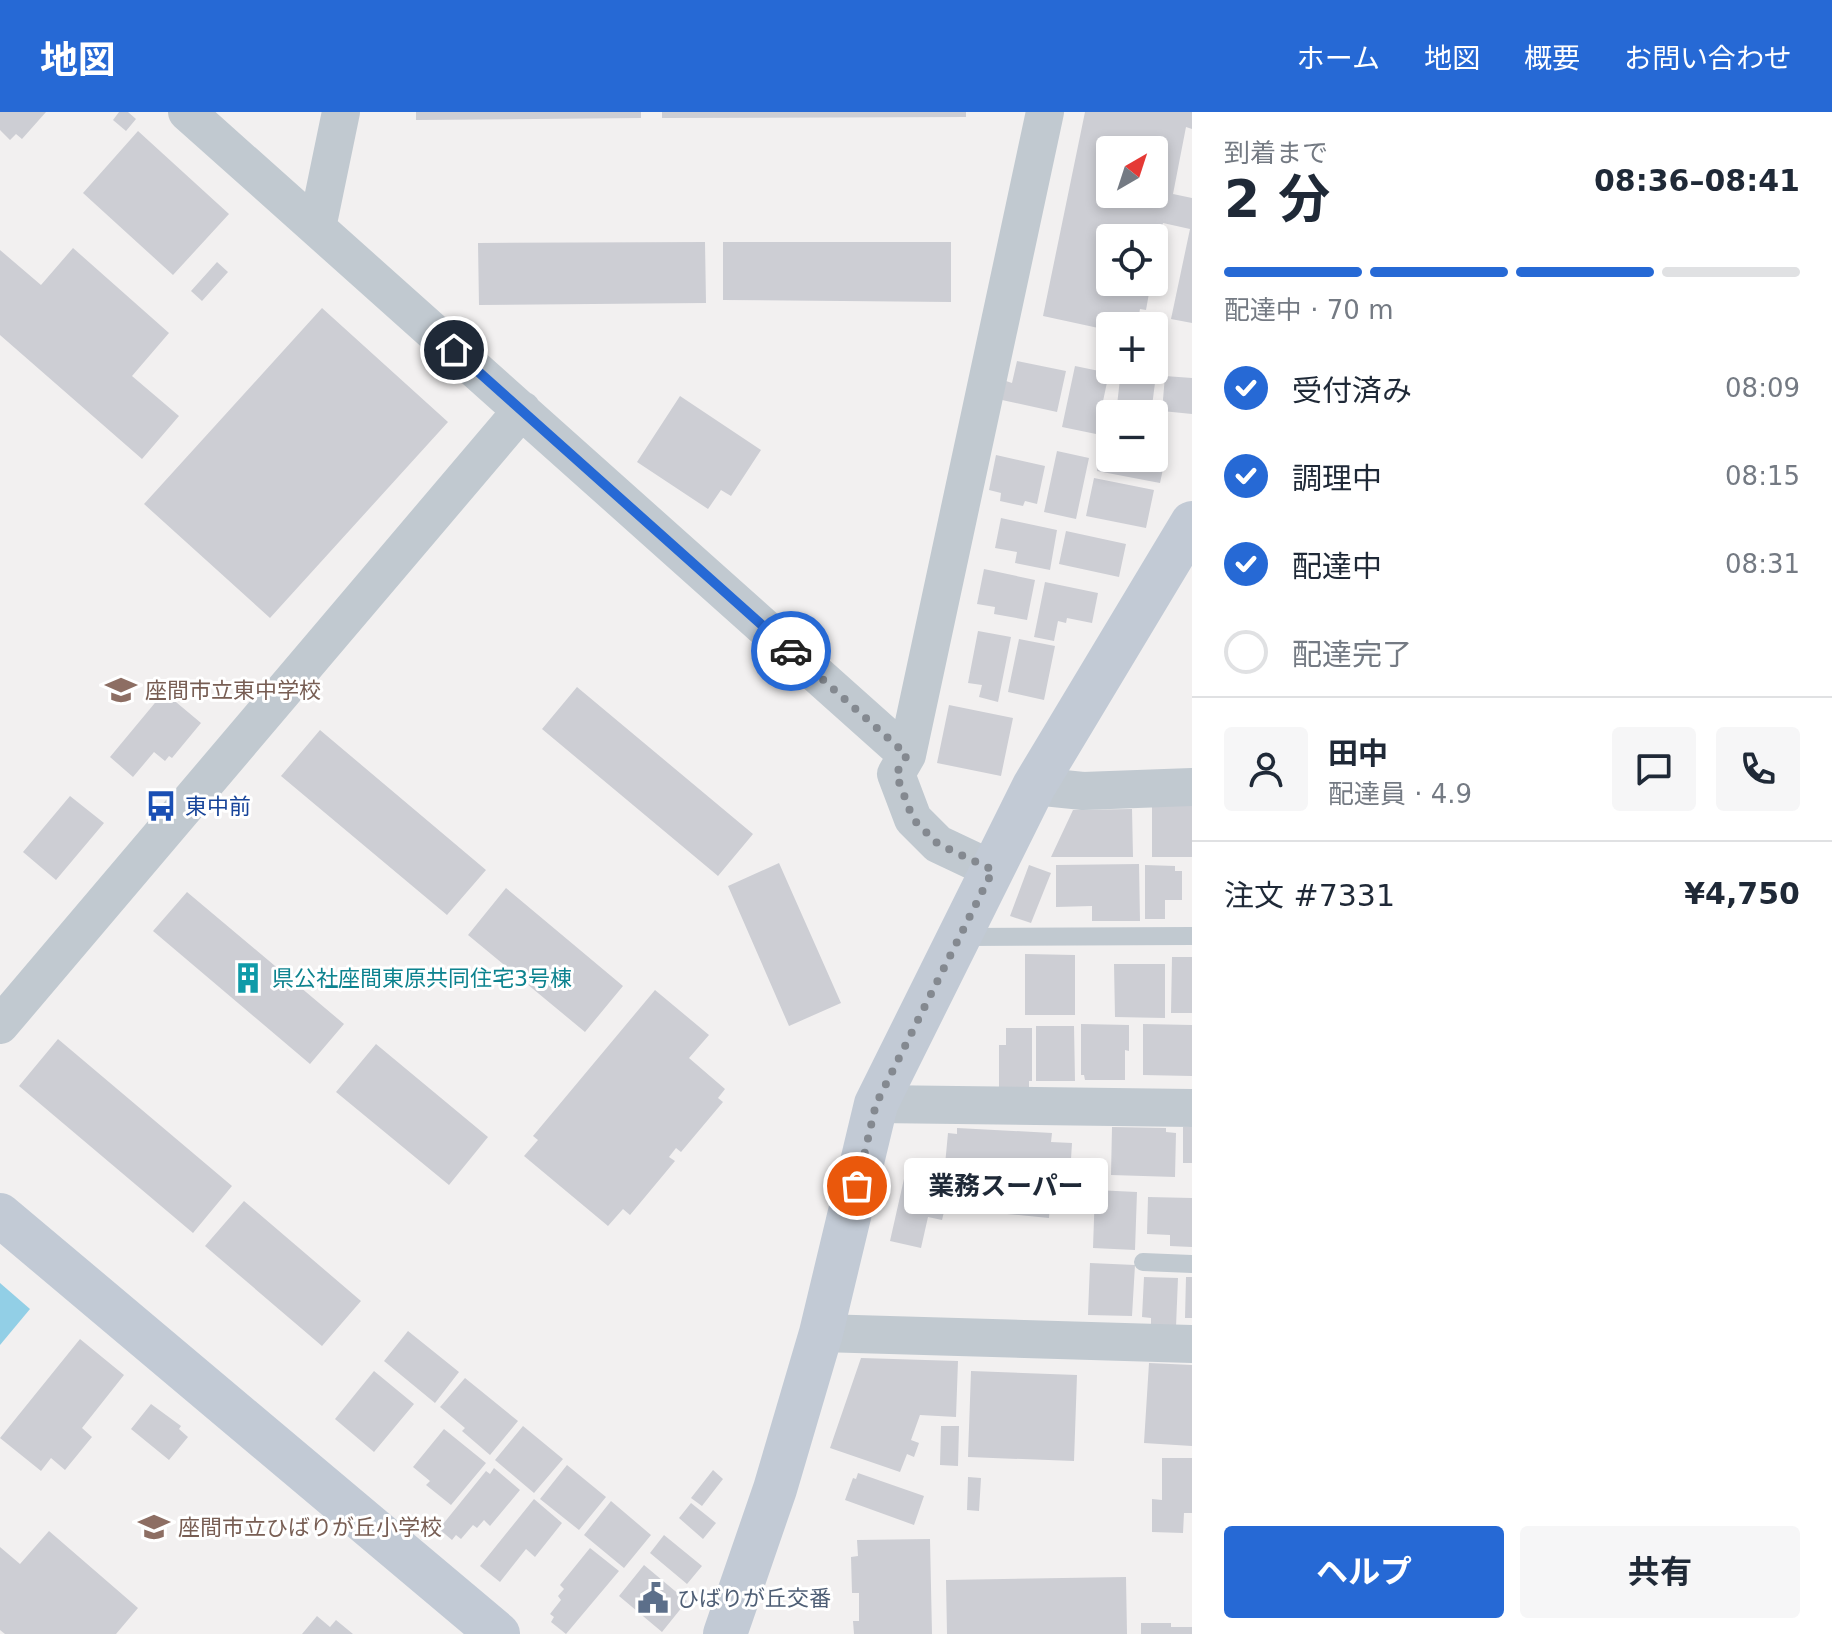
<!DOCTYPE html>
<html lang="ja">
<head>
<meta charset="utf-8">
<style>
	:root { --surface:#fff; --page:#f6f6f7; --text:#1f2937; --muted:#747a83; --line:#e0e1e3; --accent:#2669d5 }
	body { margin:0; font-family:"DejaVu Sans","Noto Sans JP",sans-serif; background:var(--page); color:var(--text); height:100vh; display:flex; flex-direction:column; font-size:30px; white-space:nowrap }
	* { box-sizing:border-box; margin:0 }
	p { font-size:26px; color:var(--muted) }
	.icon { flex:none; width:44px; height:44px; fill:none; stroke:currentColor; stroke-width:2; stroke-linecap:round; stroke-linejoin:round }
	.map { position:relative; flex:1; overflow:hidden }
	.drawer { display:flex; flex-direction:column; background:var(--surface); width:640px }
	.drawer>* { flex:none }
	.needle { width:52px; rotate:39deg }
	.tools { position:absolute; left:1096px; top:24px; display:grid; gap:16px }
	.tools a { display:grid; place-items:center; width:72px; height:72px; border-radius:8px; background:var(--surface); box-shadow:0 4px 12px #0003; font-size:40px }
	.pin { position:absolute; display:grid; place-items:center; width:68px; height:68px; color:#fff; margin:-34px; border:4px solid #fff; border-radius:50%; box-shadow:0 2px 8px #0007 }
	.courier { position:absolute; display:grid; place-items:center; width:80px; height:80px; margin:-40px; border:6px solid #2669d5; border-radius:50%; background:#fff; color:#222; box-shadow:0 2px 10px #0007 }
	.bubble { position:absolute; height:56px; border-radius:8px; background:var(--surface); box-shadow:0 4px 12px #0003; font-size:26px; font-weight:700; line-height:56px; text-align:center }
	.head em { font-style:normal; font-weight:700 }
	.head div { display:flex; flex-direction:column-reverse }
	.head { display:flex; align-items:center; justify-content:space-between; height:136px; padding:0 32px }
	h1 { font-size:52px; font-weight:700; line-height:60px }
	.bar { display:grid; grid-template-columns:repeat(4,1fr); gap:12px 8px; align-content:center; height:96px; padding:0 32px }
	.bar i { height:10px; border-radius:6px; background:var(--line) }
	.bar .on { background:var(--accent) }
	.bar p { grid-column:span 4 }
	.line { display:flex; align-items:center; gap:20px; padding:0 32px; border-top:2px solid var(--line) }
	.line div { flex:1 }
	.round { display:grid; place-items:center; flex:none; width:84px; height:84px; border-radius:8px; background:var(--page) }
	ol { padding:0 32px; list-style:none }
	li { display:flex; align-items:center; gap:24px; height:88px }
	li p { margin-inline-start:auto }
	li .icon { padding:8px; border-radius:50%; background:var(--accent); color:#fff; stroke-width:4 }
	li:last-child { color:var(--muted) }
	li i { width:44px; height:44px; border:4px solid var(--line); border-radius:50% }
	.action { display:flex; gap:16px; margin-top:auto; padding:16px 32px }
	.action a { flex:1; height:92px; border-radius:8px; background:var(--accent); color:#fff; font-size:32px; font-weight:700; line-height:92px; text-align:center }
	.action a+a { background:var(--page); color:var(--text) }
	header { display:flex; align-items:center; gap:48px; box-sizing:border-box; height:112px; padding:0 40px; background:var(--accent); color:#fff }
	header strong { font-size:38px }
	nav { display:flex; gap:44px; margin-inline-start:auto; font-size:28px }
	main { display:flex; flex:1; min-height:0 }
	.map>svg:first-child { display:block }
	.water { fill:#92cfe6 }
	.building { fill:#cdced4; fill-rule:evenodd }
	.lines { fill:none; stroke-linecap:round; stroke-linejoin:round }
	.lane { stroke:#c1c9d0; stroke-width:18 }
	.street { stroke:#c1c9d0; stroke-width:38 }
	.secondary { stroke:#c2cad5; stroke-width:44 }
	.done { stroke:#848990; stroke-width:8; stroke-dasharray:0 14.4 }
	.route { stroke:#2669d5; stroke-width:10 }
	.labels { text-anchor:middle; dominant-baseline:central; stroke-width:6; stroke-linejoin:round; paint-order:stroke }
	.education-label { font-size:22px; fill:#785e54; stroke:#fff; text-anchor:start }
	.transit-label { font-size:22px; fill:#164399; stroke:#fff; text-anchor:start }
	.culture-label { font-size:22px; fill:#0d838f; stroke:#fff; text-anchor:start }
	.service-label { font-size:22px; fill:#4e5e75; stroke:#fff; text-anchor:start }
</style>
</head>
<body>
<header>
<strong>地図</strong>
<nav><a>ホーム</a><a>地図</a><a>概要</a><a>お問い合わせ</a></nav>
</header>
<main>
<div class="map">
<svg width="1192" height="1522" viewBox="0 0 1192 1522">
	<rect width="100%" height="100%" fill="#f2f0f0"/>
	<!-- water -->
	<path class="water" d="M0 1171 30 1197 0 1233Z"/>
	<!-- building -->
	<path class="building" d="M0 0H46L22 27 16 22 10 28 0 18Z
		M119 0H128L136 7 126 19 113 8Z
		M416 0H641V6L416 8Z
		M662 0H966V5L662 6Z
		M1085 0H1192V17L1186 15 1173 82 1192 86V211L1171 207 1190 117 1163 111 1155 151 1154 126H1110V170H1151L1146 198 1140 197 1137 214 1105 207 1103 217 1043 204ZM1110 38H1154V82H1110Z
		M138 19 229 102 173 163 83 81Z
		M705 130 706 191 479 193 478 131Z
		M723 130H951V190L723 188Z
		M73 136 169 221 132 264 179 304 142 347 0 223V138L41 173Z
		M217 150 228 160 202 189 191 179Z
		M322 196 448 310 270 506 144 392Z
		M1017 249 1066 259 1057 300 1002 288 1006 269 1012 271Z
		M1075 254 1109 261 1096 322 1062 315Z
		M1121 258 1156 263 1151 302H1116Z
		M1165 264 1192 266V302L1162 299Z
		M680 284 761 338 731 384 721 378 708 397 637 350Z
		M1105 322 1110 323V346H1154V331L1168 334 1160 371 1097 359Z
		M1057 339 1089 346 1076 407 1044 400Z
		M996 343 1045 354 1037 392 1025 389 1023 394 1000 389 1001 381 989 378Z
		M1094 366 1154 378 1146 416 1086 404Z
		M1001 406 1057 418 1050 458 1015 451 1017 440 995 436Z
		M1066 419 1126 432 1119 465 1059 452Z
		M984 457 1035 468 1027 508 994 502 995 495 977 492Z
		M1045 470 1098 481 1092 511 1067 506 1066 511 1058 509 1054 529 1034 525Z
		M978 519 1011 525 998 590 979 585 982 573 968 571Z
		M1019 527 1055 534 1044 588 1008 580Z
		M577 575 753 722 718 764 542 617Z
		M164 580 201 611 172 646 169 644 165 649 154 640 133 665 110 645Z
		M949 593 1013 606 1001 664 937 651Z
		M320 618 486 758 447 803 281 664Z
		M70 684 104 711 56 768 23 740Z
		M1152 693H1192V745H1152Z
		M1132 697 1133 745H1051L1073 698Z
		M779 751 841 891 789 914 728 774Z
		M1139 752 1140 809H1092V794L1056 795V753Z
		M1029 753 1051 761 1031 811 1010 804Z
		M1145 753 1175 754V759H1182V788H1165V807H1145Z
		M506 776 623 874 585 920 468 823Z
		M187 780 344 912 310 952 153 819Z
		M1025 842 1075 843V903H1025Z
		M1172 845H1192V901H1171Z
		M1114 852H1165V906L1115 905Z
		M655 878 709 923 689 946 725 977 718 986 723 990 681 1040 676 1036 669 1045 675 1049 630 1103 623 1097 608 1114 524 1044 538 1028 533 1024Z
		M1081 912 1129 913V939L1125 938V968H1085L1084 963H1081Z
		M1143 912 1192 913V964L1143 963Z
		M1036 914H1074L1075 969H1036Z
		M1006 916H1032V969H1029V975H999V933H1006Z
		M58 927 232 1074 193 1121 19 974Z
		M376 932 488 1025 449 1073 336 980Z
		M1112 1015 1166 1016V1020L1176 1021 1175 1065 1111 1063Z
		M1183 1015H1192V1051H1183Z
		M957 1016 1052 1021 1051 1030 1072 1031 1068 1095 1050 1093 1049 1106 1007 1102V1093L952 1089 955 1054 945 1053 948 1021 957 1022Z
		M906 1058 939 1065V1068L951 1071 942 1108 928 1105 921 1136 890 1129Z
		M1095 1078 1137 1080 1135 1138 1093 1136Z
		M1148 1085 1192 1086V1135L1170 1134V1123L1147 1122Z
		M244 1089 361 1189 322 1234 205 1134Z
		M1090 1151 1135 1153 1132 1204 1088 1203Z
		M1144 1165 1178 1166 1176 1215 1151 1214V1206L1142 1205Z
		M1186 1165H1192V1206H1185Z
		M408 1219 459 1260 435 1291 384 1249Z
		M80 1227 124 1263 82 1316 92 1325 65 1358 51 1346 41 1359 0 1326Z
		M861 1246 958 1249 956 1305 920 1303 911 1328 919 1331 914 1345 907 1342 900 1360 830 1336Z
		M1149 1251 1192 1253V1334L1144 1331Z
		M374 1259 414 1292 374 1340 335 1307Z
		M971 1259 1077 1263 1074 1349 968 1345Z
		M465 1266 518 1309 490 1343 462 1319 465 1316 440 1295Z
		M151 1292 181 1314 179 1317 188 1325 169 1348 131 1317Z
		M523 1314 563 1347 534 1381 495 1348Z
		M941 1314H959L958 1354 940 1353Z
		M444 1317 486 1351 451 1393 426 1373 430 1369 413 1355Z
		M1162 1346H1192V1401H1184L1183 1421 1152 1420V1387L1162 1388Z
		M567 1353 606 1385 579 1418 540 1387Z
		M494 1356 520 1378 490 1414 484 1408 477 1416 473 1413 461 1427 456 1423 452 1428 439 1417 486 1359 490 1362Z
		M713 1358 723 1367 702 1394 691 1386Z
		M858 1361 924 1384 914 1413 845 1388 853 1366 856 1367Z
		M968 1365 981 1366 979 1399 967 1398Z
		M534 1387 562 1411 535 1445 526 1437 500 1470 480 1454Z
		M611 1389 651 1423 624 1456 584 1423Z
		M691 1391 716 1411 703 1427 679 1406Z
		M49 1419 138 1496 116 1522H5L0 1518V1435L20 1452Z
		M664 1423 702 1454 687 1472 650 1441Z
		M930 1427 932 1522H854L853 1509H859V1481H852L851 1445 858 1444 857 1428Z
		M590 1436 619 1459 566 1522 551 1510 554 1505 550 1502 561 1488 558 1484 564 1477 560 1473Z
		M644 1453 687 1489 662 1520 619 1484Z
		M1126 1465 1127 1522H947L946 1468Z
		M317 1504 330 1515 336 1508 353 1522H302Z
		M1141 1511H1171V1515H1192V1522H1141Z"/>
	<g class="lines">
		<!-- lane -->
		<path class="lane" d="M960 825 1192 824
			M1143 1150 1192 1152"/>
		<!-- street -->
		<path class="street" d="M187 0 907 643
			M317 116 341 0
			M1034 674 1083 679 1192 675
			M993 758 938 732 913 707 896 662 907 643 1045 0
			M0 913 522 298
			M876 992 1192 996
			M821 1221 1192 1232"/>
		<!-- secondary -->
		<path class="secondary" d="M0 1103 498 1522
			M725 1522 775 1377 821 1221 876 992 1034 674 1192 411"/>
	</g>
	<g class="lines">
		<!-- done -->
		<path class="done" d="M791 539 907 643 896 662 913 707 938 732 993 758 876 992 857 1074"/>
		<!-- route -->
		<path class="route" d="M454 238 791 539"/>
	</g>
	<!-- icons -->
	<defs>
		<symbol id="school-bare" viewBox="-9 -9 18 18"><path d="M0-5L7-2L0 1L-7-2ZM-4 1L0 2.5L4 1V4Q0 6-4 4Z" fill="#8d6e63" stroke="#fff" stroke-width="2.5" paint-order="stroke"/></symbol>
		<symbol id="bus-bare" viewBox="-9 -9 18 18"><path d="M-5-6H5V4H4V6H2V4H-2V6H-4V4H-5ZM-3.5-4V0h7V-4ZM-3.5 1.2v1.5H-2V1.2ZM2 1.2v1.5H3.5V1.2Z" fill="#1a4fb4" stroke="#fff" stroke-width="2.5" paint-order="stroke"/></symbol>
		<symbol id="building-bare" viewBox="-9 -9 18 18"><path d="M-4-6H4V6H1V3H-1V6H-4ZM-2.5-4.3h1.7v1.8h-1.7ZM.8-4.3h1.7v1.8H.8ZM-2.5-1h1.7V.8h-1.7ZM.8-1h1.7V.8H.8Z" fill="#0f9aa8" stroke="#fff" stroke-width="2.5" paint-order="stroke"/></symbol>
		<symbol id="civic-bare" viewBox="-9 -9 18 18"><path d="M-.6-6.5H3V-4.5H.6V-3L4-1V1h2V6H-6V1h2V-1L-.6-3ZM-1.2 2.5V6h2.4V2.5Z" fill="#5c6f8a" stroke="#fff" stroke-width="2.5" paint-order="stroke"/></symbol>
	</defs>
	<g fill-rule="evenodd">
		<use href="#school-bare" x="99" y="556" width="44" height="44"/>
		<use href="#bus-bare" x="139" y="672" width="44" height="44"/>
		<use href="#building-bare" x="226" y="844" width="44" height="44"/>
		<use href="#school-bare" x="132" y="1393" width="44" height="44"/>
		<use href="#civic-bare" x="631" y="1464" width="44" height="44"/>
	</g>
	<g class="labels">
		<!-- education labels -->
		<g class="education-label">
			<text x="145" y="578">座間市立東中学校</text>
			<text x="178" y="1415">座間市立ひばりが丘小学校</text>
		</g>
		<!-- transit labels -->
		<g class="transit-label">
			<text x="185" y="694">東中前</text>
		</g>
		<!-- culture labels -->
		<g class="culture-label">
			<text x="272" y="866">県公社座間東原共同住宅3号棟</text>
		</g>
		<!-- service labels -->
		<g class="service-label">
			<text x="677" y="1486">ひばりが丘交番</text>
		</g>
	</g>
</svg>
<div class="tools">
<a><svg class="needle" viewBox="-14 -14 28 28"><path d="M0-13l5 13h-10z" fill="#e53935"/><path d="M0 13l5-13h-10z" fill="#747a83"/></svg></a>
<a><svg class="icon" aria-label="locate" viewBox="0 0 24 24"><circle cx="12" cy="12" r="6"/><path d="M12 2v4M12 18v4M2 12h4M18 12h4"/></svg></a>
<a>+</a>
<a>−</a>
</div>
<div class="pin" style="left:857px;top:1074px;background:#ea580c"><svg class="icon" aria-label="bag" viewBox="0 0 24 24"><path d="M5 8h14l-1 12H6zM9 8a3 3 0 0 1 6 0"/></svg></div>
<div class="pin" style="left:454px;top:238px;background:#1f2937"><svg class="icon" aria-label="home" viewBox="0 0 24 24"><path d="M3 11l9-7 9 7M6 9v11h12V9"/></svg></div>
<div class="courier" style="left:791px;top:539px"><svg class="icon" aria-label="car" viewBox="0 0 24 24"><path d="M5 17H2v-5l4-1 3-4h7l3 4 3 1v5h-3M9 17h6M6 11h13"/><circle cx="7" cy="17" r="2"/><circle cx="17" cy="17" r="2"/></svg></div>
<div class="bubble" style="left:904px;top:1046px;width:204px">業務スーパー</div>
</div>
<section class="drawer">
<div class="head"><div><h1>2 分</h1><p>到着まで</p></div><em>08:36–08:41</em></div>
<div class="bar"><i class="on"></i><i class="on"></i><i class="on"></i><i></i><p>配達中 · 70 m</p></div>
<ol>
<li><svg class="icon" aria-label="check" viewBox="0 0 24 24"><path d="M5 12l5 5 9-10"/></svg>受付済み<p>08:09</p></li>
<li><svg class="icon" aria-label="check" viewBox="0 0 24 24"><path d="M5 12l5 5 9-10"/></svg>調理中<p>08:15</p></li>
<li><svg class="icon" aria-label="check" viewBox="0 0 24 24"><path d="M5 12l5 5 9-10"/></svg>配達中<p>08:31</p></li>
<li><i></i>配達完了</li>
</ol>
<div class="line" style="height:144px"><a class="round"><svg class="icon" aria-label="person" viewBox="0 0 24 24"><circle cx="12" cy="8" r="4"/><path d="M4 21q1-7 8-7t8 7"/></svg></a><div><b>田中</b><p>配達員 · 4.9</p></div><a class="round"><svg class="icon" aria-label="chat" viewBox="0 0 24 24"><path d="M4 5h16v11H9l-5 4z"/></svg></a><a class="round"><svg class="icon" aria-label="phone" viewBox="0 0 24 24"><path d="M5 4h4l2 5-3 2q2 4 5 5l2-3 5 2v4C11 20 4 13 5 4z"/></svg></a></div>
<div class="line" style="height:104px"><div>注文 #7331</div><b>¥4,750</b></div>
<div class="action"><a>ヘルプ</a><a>共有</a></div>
</section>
</main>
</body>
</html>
